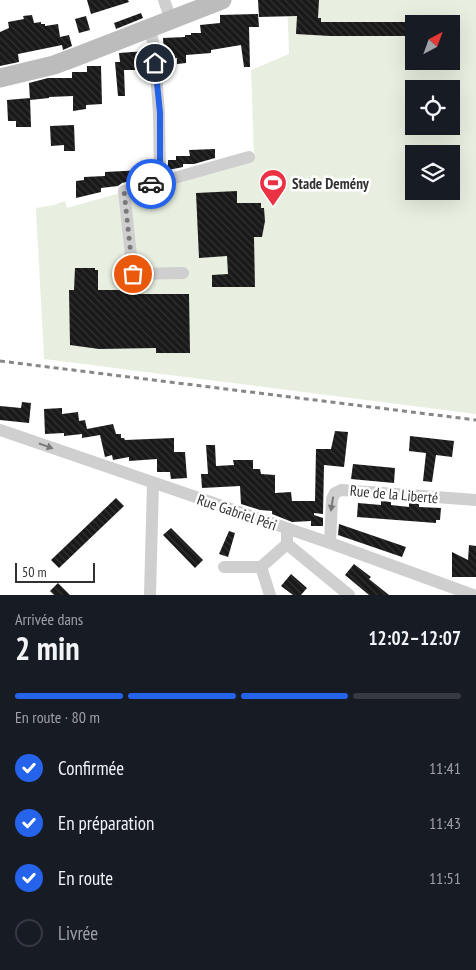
<!DOCTYPE html>
<html lang="fr">
<head>
<meta charset="utf-8">
<style>
	:root { --surface:#171b24; --page:#20242c; --text:#f1f3f6; --muted:#9ea1a6; --line:#363941; --accent:#2563eb }
	body { margin:0; font-family:"PT Sans Narrow",sans-serif; background:var(--page); color:var(--text); height:100vh; display:flex; flex-direction:column; font-size:19px; white-space:nowrap }
	* { box-sizing:border-box; margin:0 }
	p { font-size:16px; color:var(--muted) }
	.icon { flex:none; width:28px; height:28px; fill:none; stroke:currentColor; stroke-width:2; stroke-linecap:round; stroke-linejoin:round }
	.map { position:relative; height:595px; overflow:hidden }
	.side { display:flex; flex-direction:column; background:var(--surface); flex:1 }
	.side>* { flex:none }
	.needle { width:32px; rotate:41deg }
	.fabs { position:absolute; left:405px; top:15px; display:grid; gap:10px }
	.fabs a { display:grid; place-items:center; width:55px; height:55px; border-radius:0px; background:var(--surface); box-shadow:0 5px 20px #0002; font-size:25px }
	.scale { position:absolute; left:15px; bottom:12px; width:80px; box-sizing:border-box; padding-left:5px; border:2px solid #323232; border-top:0; font-size:14px; line-height:18px; white-space:nowrap; color:#323232; -webkit-text-stroke:4px #fff; paint-order:stroke }
	.pin { position:absolute; display:grid; place-items:center; width:42px; height:42px; color:#fff; margin:-21px; border:2px solid #fff; border-radius:50%; box-shadow:0 1px 5px #0007 }
	.courier { position:absolute; display:grid; place-items:center; width:50px; height:50px; margin:-25px; border:4px solid #2563eb; border-radius:50%; background:#fff; color:#222; box-shadow:0 1px 6px #0007 }
	.head em { font-style:normal; font-weight:600 }
	.head div { display:flex; flex-direction:column-reverse }
	.head { display:flex; align-items:center; justify-content:space-between; height:85px; padding:0 15px }
	h1 { font-size:32px; font-weight:600; line-height:38px }
	.bar { display:grid; grid-template-columns:repeat(4,1fr); gap:8px 5px; align-content:center; height:60px; padding:0 15px }
	.bar i { height:6px; border-radius:4px; background:var(--line) }
	.bar .selected { background:var(--accent) }
	.bar p { grid-column:span 4 }
	ol { padding:0 15px; list-style:none }
	li { display:flex; align-items:center; gap:15px; height:55px }
	li p { margin-inline-start:auto }
	li .icon { padding:5px; border-radius:50%; background:var(--accent); color:#fff; stroke-width:4 }
	li:last-child { color:var(--muted) }
	li i { width:28px; height:28px; border:2px solid var(--line); border-radius:50% }
	.map>svg:first-child { display:block }
	.pitch { fill:#e8efe0; fill-rule:evenodd }
	.building { fill:url(#building-back-hatch) }
	.lines { fill:none; stroke-linecap:round; stroke-linejoin:round }
	.minor { stroke:#cfcfcf; stroke-width:12 }
	.secondary { stroke:#bcbcbc; stroke-width:19 }
	.rail { stroke:#878787; stroke-width:3; stroke-dasharray:5 4; stroke-linecap:butt }
	.oneway { fill:#797979 }
	.done { stroke:#7a7a7a; stroke-width:5; stroke-dasharray:0 9 }
	.route { stroke:#2563eb; stroke-width:6 }
	.labels { text-anchor:middle; dominant-baseline:central; stroke-width:5; stroke-linejoin:round; paint-order:stroke }
	.poi-label { font-size:15px; font-weight:bold; fill:#323232; stroke:#fff; text-anchor:start }
	.street-label { font-size:15px; fill:#323232; stroke:#fff }
</style>
</head>
<body>
<div class="map">
<svg width="476" height="595" viewBox="0 0 476 595">
	<defs>
		<pattern id="building-back-hatch" width="6" height="6" patternUnits="userSpaceOnUse" patternTransform="scale(1.25)"><rect width="6" height="6" fill="#191919"/><path d="M-1 5l2 2M0 0l6 6M5-1l2 2" fill="none" stroke="#323232"/></pattern>
	</defs>
	<rect width="100%" height="100%" fill="#fff"/>
	<!-- pitch -->
	<path class="pitch" d="M287 0H476V414L44 359 36 208 54 205 65 201 67 208 254 155 251 70 289 54ZM414 24H451V61H414ZM414 89H451V126H414ZM414 154H451V191H414Z"/>
	<!-- building -->
	<path class="building" d="M87 0H128L129 2 91 14Z
		M258 0H319L318 18H321V22H414V36H330L296 34 297 16 259 17Z
		M141 13 143 18 116 29 114 23Z
		M258 14 259 27H249L250 67H244L241 45 211 50V53L186 55V63L177 64V58H167V54H164L163 38 185 37V35H191V33H201L200 25 220 23V15Z
		M32 15 34 23 41 22V24H45V26L58 24 60 37 69 35 72 46 63 50 62 45 18 54 19 62 0 66V32L9 28 8 22 24 19 23 16Z
		M86 16 90 30 79 33 75 19Z
		M146 51 148 70H124L125 96H118L115 62H120L119 53Z
		M87 66H101L102 104 86 105V109L73 111V96L49 97V98L30 100 29 83 48 78H72V72H87Z
		M30 98 31 127H16V121H8L7 100Z
		M74 125 75 151H64V145L51 146 50 126Z
		M215 149V158L194 164H183V167L168 170V160H176V156H190L189 150Z
		M142 167 152 168V176L122 183 118 186 101 188V192L76 198V181L84 180V177L105 176V172L143 170Z
		M237 191V203H261V208H264L265 221 262 237H254L255 287H212V275L228 274 227 256 199 258 196 193Z
		M75 268H95V270H98V290H127V294H189L190 353H156V348L99 349 70 345 69 290H74Z
		M22 402 31 403 29 423 0 420V406L21 408Z
		M62 408V414L78 412 79 421 85 420 87 429 113 424 116 434H121V438H124L125 440 174 438V452H185L187 478 171 479 170 472H157V459L129 461V457L113 460 112 455 105 457 100 435 82 438V434L64 436V433L45 434 44 409Z
		M335 431 348 432 344 467 324 465 323 514 314 513V515L323 518V526H311V521L292 522 272 514V511L260 510 241 504 240 486 202 488 201 474H208L206 445H215L216 466 234 465 233 460H253V469H260L261 474 275 475V493L291 492 292 501H315L316 449H331Z
		M410 436 454 441 452 457 436 455 432 482 423 481 426 453 409 451Z
		M353 464 395 468 394 483 351 479Z
		M116 498 124 506 59 568 51 560Z
		M381 501 391 502V505L409 507V503L419 504V507L441 508 440 520H436V523L357 517 358 503 381 505Z
		M339 524 406 547 402 557 338 535Z
		M171 528 203 560 195 568 163 535Z
		M229 531 235 533 228 557 219 554Z
		M469 545 476 546V577H452V552L468 560Z
		M354 564 371 577 369 579 389 595H369L345 575Z
		M291 574 307 588 301 595H293L281 586Z
		M58 583 70 595H54L50 591Z"/>
	<g class="lines">
		<!-- minor -->
		<path class="minor" d="M164 0 171 20
			M150 29 154 46 159 113 160 182 124 191 133 274 183 273
			M160 182 249 157
			M0 430 330 543 473 595
			M287 529V544L349 595
			M330 543 332 499 335 493 341 490 476 500
			M224 567H261
			M150 595 153 483
			M270 595 261 567 287 544"/>
		<!-- secondary -->
		<path class="secondary" d="M0 78 54 65 78 56 222 0"/>
		<!-- rail -->
		<path class="rail" d="M0 361 476 420"/>
	</g>
	<!-- one-way arrows -->
	<defs><path id="oneway-solid" d="M-6-.8H1V-3.2L6.5 0L1 3.2V.8H-6Z" transform="scale(1.25)"/></defs>
	<g class="oneway">
		<use href="#oneway-solid" transform="translate(46 446) rotate(19)"/>
		<use href="#oneway-solid" transform="translate(332 504) rotate(99)"/>
	</g>
	<g class="lines">
		<!-- done -->
		<path class="done" d="M133 274 124 191 151 184"/>
		<!-- route -->
		<path class="route" d="M151 184 160 182V113L155 63"/>
	</g>
	<!-- icons -->
	<defs>
		<symbol id="stadium-pin" viewBox="-11 -11 22 30"><path d="M0 17L-7.5 6A9.5 9.5 0 1 1 7.5 6Z" fill="#ec3144" stroke="#fff"/><path d="M0-5a6.5 5 0 1 0 0 10a6.5 5 0 1 0 0-10ZM-3.5-1.8h7v3.6h-7Z" fill="#fff"/></symbol>
	</defs>
	<g fill-rule="evenodd">
		<use href="#stadium-pin" x="257" y="167" width="32" height="43"/>
	</g>
	<g class="labels">
		<!-- poi labels -->
		<g class="poi-label">
			<text x="292" y="183">Stade Demény</text>
		</g>
		<!-- street labels -->
		<g class="street-label">
			<text transform="translate(394 494) rotate(5)">Rue de la Liberté</text>
			<text transform="translate(237 512) rotate(19)">Rue Gabriel Péri</text>
		</g>
	</g>
</svg>
<div class="fabs">
<a><svg class="needle" viewBox="-14 -14 28 28"><path d="M0-13l5 13h-10z" fill="#e53935"/><path d="M0 13l5-13h-10z" fill="#9ea1a6"/></svg></a>
<a><svg class="icon" aria-label="locate" viewBox="0 0 24 24"><circle cx="12" cy="12" r="6"/><path d="M12 2v4M12 18v4M2 12h4M18 12h4"/></svg></a>
<a><svg class="icon" aria-label="layers" viewBox="0 0 24 24"><path d="M12 4l9 5-9 5-9-5zM3 14l9 5 9-5"/></svg></a>
</div>
<div class="scale">50 m</div>
<div class="pin" style="left:133px;top:274px;background:#ea580c"><svg class="icon" aria-label="bag" viewBox="0 0 24 24"><path d="M5 8h14l-1 12H6zM9 8a3 3 0 0 1 6 0"/></svg></div>
<div class="pin" style="left:155px;top:63px;background:#1f2937"><svg class="icon" aria-label="home" viewBox="0 0 24 24"><path d="M3 11l9-7 9 7M6 9v11h12V9"/></svg></div>
<div class="courier" style="left:151px;top:184px"><svg class="icon" aria-label="car" viewBox="0 0 24 24"><path d="M5 17H2v-5l4-1 3-4h7l3 4 3 1v5h-3M9 17h6M6 11h13"/><circle cx="7" cy="17" r="2"/><circle cx="17" cy="17" r="2"/></svg></div>
</div>
<section class="side">
<div class="head"><div><h1>2 min</h1><p>Arrivée dans</p></div><em>12:02–12:07</em></div>
<div class="bar"><i class="selected"></i><i class="selected"></i><i class="selected"></i><i></i><p>En route · 80 m</p></div>
<ol>
<li><svg class="icon" aria-label="check" viewBox="0 0 24 24"><path d="M5 12l5 5 9-10"/></svg>Confirmée<p>11:41</p></li>
<li><svg class="icon" aria-label="check" viewBox="0 0 24 24"><path d="M5 12l5 5 9-10"/></svg>En préparation<p>11:43</p></li>
<li><svg class="icon" aria-label="check" viewBox="0 0 24 24"><path d="M5 12l5 5 9-10"/></svg>En route<p>11:51</p></li>
<li><i></i>Livrée</li>
</ol>
</section>
</body>
</html>
